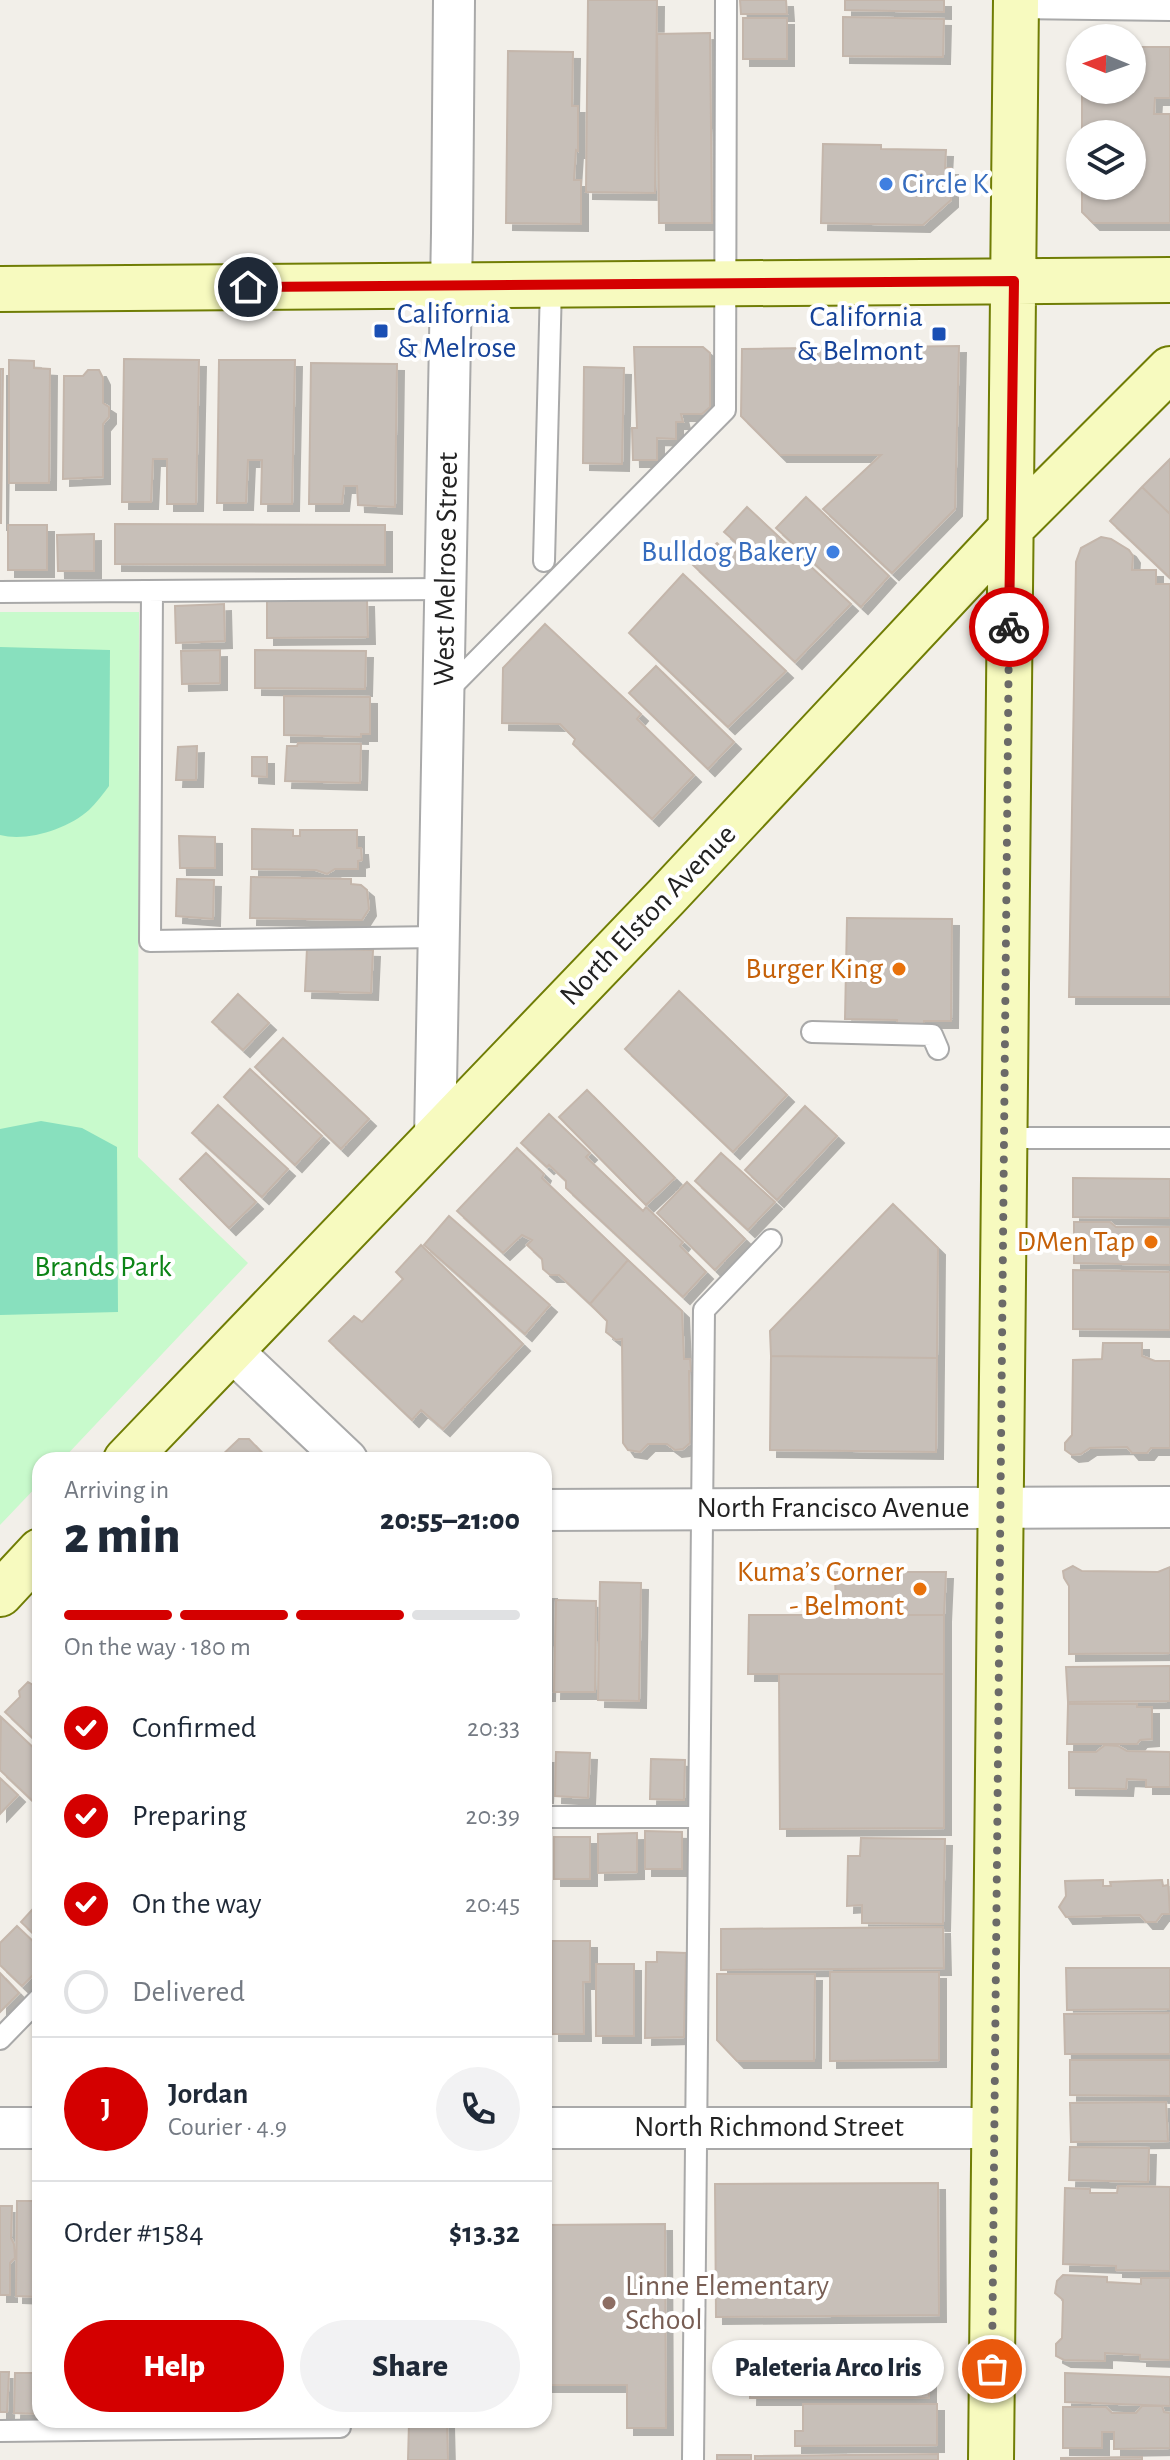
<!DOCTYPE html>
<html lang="en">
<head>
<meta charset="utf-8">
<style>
	:root { --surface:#fff; --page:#f2f2f3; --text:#1f2937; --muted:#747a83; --line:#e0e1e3; --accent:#d40000 }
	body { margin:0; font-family:"Alegreya Sans",sans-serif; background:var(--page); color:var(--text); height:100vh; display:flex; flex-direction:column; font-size:30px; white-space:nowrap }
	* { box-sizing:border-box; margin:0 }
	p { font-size:26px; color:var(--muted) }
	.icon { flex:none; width:44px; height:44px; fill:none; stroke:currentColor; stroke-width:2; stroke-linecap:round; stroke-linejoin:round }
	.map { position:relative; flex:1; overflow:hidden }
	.side { position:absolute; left:32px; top:1452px; width:520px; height:976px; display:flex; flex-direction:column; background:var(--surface); border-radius:24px; box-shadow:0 2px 6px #0004 }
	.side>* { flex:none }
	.needle { width:52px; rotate:271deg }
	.controls { position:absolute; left:1066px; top:24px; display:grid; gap:16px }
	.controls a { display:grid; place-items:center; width:80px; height:80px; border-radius:50%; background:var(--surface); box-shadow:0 2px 6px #0004; font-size:40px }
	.pin { position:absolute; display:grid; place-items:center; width:68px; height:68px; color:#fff; margin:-34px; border:4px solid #fff; border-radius:50%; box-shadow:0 2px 8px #0007 }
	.courier { position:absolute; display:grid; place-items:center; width:80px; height:80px; margin:-40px; border:6px solid #d40000; border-radius:50%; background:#fff; color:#222; box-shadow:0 2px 10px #0007 }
	.bubble { position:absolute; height:56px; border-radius:28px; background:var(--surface); box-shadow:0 2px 6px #0004; font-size:26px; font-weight:800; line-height:56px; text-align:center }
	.summary em { font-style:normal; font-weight:800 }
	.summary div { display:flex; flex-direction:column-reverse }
	.summary { display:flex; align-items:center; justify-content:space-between; height:136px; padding:0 32px }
	h1 { font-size:52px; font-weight:800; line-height:60px }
	.bar { display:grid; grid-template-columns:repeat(4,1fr); gap:12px 8px; align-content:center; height:96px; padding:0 32px }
	.bar i { height:10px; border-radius:6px; background:var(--line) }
	.bar .current { background:var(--accent) }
	.bar p { grid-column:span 4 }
	.line { display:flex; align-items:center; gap:20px; padding:0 32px; border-top:2px solid var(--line) }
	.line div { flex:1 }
	.round { display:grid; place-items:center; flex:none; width:84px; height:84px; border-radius:42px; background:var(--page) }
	ol { padding:0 32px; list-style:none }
	li { display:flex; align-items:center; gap:24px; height:88px }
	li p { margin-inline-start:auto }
	li .icon { padding:8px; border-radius:50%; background:var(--accent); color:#fff; stroke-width:4 }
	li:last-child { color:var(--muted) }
	li i { width:44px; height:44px; border:4px solid var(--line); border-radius:50% }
	.button { display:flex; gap:16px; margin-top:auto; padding:16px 32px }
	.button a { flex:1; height:92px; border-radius:48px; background:var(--accent); color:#fff; font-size:32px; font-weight:800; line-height:92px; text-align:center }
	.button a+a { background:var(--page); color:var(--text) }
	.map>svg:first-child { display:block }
	.park { fill:#c8facc }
	.pitch { fill:#88e0be }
	.building { fill:#c7bfb8; stroke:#c4b6ab; stroke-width:2; filter:url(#shadow) }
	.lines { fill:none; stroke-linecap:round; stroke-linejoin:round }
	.lane-casing { stroke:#a9a9a9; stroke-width:24 }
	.street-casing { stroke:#a9a9a9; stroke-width:44 }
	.secondary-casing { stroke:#707d05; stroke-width:48 }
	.lane { stroke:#fff; stroke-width:20 }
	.street { stroke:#fff; stroke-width:40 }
	.secondary { stroke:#f7fabf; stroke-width:44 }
	.done { stroke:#6b6a68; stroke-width:8; stroke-dasharray:0 14.4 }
	.route { stroke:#d40000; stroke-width:10 }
	.shop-dot { fill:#3f7fe0; stroke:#fff; stroke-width:3 }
	.transit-dot { fill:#1a4fb4; stroke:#fff; stroke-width:3 }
	.food-dot { fill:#e8710a; stroke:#fff; stroke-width:3 }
	.education-dot { fill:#8d6e63; stroke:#fff; stroke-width:3 }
	.labels { text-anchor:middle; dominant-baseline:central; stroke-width:8; stroke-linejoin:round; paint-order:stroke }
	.shop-label { font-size:30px; fill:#366cbe; stroke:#fff; text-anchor:start }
	.transit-label { font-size:30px; fill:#164399; stroke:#fff; text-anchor:start }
	.street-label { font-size:30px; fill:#222; stroke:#fff }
	.food-label { font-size:30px; fill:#c56008; stroke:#fff; text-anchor:end }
	.park-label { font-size:30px; fill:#0c8416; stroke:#fff }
	.education-label { font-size:30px; fill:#785e54; stroke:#fff; text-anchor:start }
</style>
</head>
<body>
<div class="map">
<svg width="1170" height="2460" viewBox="0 0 1170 2460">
	<defs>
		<filter id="shadow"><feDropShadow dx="7" dy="7" stdDeviation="0" flood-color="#0004"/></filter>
	</defs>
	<rect width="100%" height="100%" fill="#f2efe9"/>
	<!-- park -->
	<path class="park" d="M0 612H139L138 1157 248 1263 62 1460H40V1483L0 1525Z"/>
	<!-- pitch -->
	<path class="pitch" d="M0 647 110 650 109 786C103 794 96 803 89 810 68 829 27 842 0 835Z
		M41 1121 82 1128 117 1147 118 1312 0 1315V1129Z"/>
	<!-- building -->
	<path class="building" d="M588 0H657L655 193 586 192Z
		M740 0H786L787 14H741Z
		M845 0H944V12L845 10Z
		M843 17 944 19 943 57 843 56Z
		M743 18H787V59H743Z
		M710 33 712 223H659L657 34Z
		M1132 47H1170V98H1155L1154 114H1170V223H1093L1082 212V186H1132V134H1082V90H1132Z
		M508 51 573 52 572 106H578V151L576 150 574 180H581V224L506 223Z
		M823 144 881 145V149L946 150 945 168H951V200L923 225 821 223Z
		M959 346 955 509 892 573 823 509 881 455H780L741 416 742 349Z
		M634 347H703L710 353V407L702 414H681L683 422H676V439L657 438V460H633L632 428H637Z
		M124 359 199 360 196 504H167V459H153L151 502H122Z
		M9 360 34 361V368L50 369 49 483H9Z
		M219 360H295L292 504H261L262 460H248L246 503H217Z
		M311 363 397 364 395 507 358 505 357 486H344L342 504H309Z
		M584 367 624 368 622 464 583 463Z
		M0 369H3L1 523H0Z
		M88 370H99L103 378V403L109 407V417L103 424V477L63 479 64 376H83Z
		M1170 459V514L1142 487Z
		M1142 487 1170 514V578L1110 521Z
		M806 497 889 576 861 607 776 528Z
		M747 507 851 604 795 662 693 565 717 543 731 556 740 546 724 532Z
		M115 524 385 525V565L115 564Z
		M8 525H47V570H8Z
		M94 534V571H58L57 535Z
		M1101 537 1111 539 1129 550 1133 556 1132 570H1156V584H1170V997H1069L1076 562 1081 548Z
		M683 574 786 671 728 727 629 633Z
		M267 600H367L368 637 267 638Z
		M224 604 225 641 176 643 175 606Z
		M545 624 641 714 637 719 694 775 652 819 573 744 575 739 560 724 502 723 503 668Z
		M220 650V683L182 684 181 651Z
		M255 650 366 651 365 689 255 688Z
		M656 666 734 742 708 769 629 693Z
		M284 696 370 697V734H361V737L284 735Z
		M298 743 361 744 360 783 285 781 287 746H297Z
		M197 746 196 780H176L178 747Z
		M252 757H267V777L252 776Z
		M252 829 293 830V836H300V830H357V848H361L362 860 358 861V869H335L327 874 316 870 252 869Z
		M179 836 215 837V868H180Z
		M251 877 351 879V884L361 885 367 890 369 909 362 920 250 918Z
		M177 879 214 880 213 919 176 916Z
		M847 918 952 919 951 1021H924V1028L897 1027V1020L845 1019Z
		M307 948 373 950 371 993 305 991Z
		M679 991 787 1095 733 1152 625 1049Z
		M238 994 269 1023 243 1050 212 1022Z
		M283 1038 369 1119 341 1149 255 1067Z
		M250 1069 322 1136 295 1165 224 1097Z
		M587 1090 675 1178 646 1205 559 1117Z
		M218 1105 288 1169 262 1197 192 1133Z
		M805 1106 837 1136 777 1200 745 1170Z
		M549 1114 590 1153 586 1157 643 1211 646 1207 683 1242 680 1246 706 1272 683 1297 566 1188V1181L549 1165 547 1167 521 1143Z
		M517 1148 544 1174 542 1178 628 1260 590 1304 559 1275H550L543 1269 542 1259 527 1245 532 1240 522 1235 503 1253 457 1211Z
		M206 1153 256 1202 229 1228 180 1179Z
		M721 1153 775 1202 748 1230 695 1181Z
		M1073 1178 1170 1179V1218L1073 1217Z
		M687 1182 745 1239 715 1270 657 1213Z
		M893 1204 938 1248 937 1358 771 1356 770 1331Z
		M449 1216 550 1305 525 1334 424 1245Z
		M1074 1222H1110L1116 1227H1170V1265L1074 1263Z
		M421 1245 523 1344 443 1429 421 1410 412 1420 329 1341 354 1316 362 1322 403 1279 396 1272Z
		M628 1260 682 1311 684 1359H690L691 1371H689L690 1443 683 1449 675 1450 667 1444H648L640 1452 628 1450 623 1443 622 1339 616 1340 606 1332 607 1321 590 1304Z
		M1073 1270 1170 1272V1330L1073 1329Z
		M1103 1343H1142V1356L1155 1361H1170V1448H1151L1147 1453H1132L1127 1447 1090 1448 1081 1454 1072 1455 1065 1450V1443L1072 1435 1073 1360 1102 1359Z
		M771 1356 937 1358 936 1452 770 1450Z
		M239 1439H249L269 1460H217Z
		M1073 1566 1082 1571 1158 1572 1170 1567V1653L1069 1654V1586L1064 1578 1063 1571Z
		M835 1572H946L944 1615H907V1608L897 1607V1615H875V1608H869L863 1615H836Z
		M600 1582 641 1583 639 1701 598 1700Z
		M544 1592H550L548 1694H544Z
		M556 1600 596 1601 595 1692H554Z
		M749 1615H944V1674H748Z
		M1170 1666V1701L1068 1702 1066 1667Z
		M779 1674H944V1828L780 1829Z
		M28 1682 40 1689V1745L5 1712 20 1697 19 1691Z
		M1068 1704H1137V1707H1152V1739L1140 1740 1137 1744H1067Z
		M1 1717 40 1754V1808L0 1770Z
		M1105 1745 1118 1746 1127 1751 1170 1752V1787H1146V1780L1127 1779 1126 1789 1069 1788V1752H1096Z
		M556 1752 590 1753 588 1798 555 1796Z
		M544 1756H548L546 1796H544Z
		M651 1759 685 1760 684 1800 650 1799Z
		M0 1778 18 1795 0 1814Z
		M645 1831 682 1832V1869H645Z
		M637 1833V1872L598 1873V1834Z
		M554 1837H590V1879H554Z
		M861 1838 945 1839 943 1924 862 1923V1905L847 1906 848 1856H860Z
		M1168 1879 1170 1914H1162L1156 1922H1146L1140 1915 1066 1917 1059 1907 1066 1896 1065 1881 1103 1880V1886H1111L1110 1882 1162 1880 1163 1886 1168 1885Z
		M40 1901V1940L21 1922Z
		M17 1926 40 1948V1968L22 1986 0 1965V1943Z
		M943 1927 944 1968 721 1970V1929Z
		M552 1941H590V1982H583L584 2034H552Z
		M657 1952 686 1953 684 2037 645 2038 646 1962H657Z
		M596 1964H634V2036H596Z
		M1066 1968H1170V2009L1067 2010Z
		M830 1972H939V2060L830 2061Z
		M0 1973 19 1993 0 2012Z
		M717 1974H815L814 2061H737L717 2040Z
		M1170 2013V2054H1065L1064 2014Z
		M1070 2060H1170V2096L1070 2095Z
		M1166 2102 1168 2141 1071 2142 1070 2103Z
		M1070 2147 1149 2148 1148 2182 1069 2180Z
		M938 2183 939 2315 716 2317 715 2184Z
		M1118 2186 1170 2187V2271L1116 2270V2266L1063 2264 1065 2188 1090 2189V2193H1117Z
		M17 2201H40V2297L16 2296Z
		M0 2206H12L11 2238 14 2244 15 2258 10 2263V2295H0Z
		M665 2224 666 2428H627V2385H544V2225Z
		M1063 2275 1107 2277V2282L1141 2284V2278H1170V2360L1140 2359V2355L1105 2353V2361L1064 2360 1056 2356V2344L1062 2338 1063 2300 1055 2293 1057 2281Z
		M751 2362H826V2376L839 2375 840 2362H929V2398H750Z
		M0 2372H9L7 2412H0Z
		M15 2373H40V2414L14 2413Z
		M1065 2373 1170 2377V2406L1065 2402Z
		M803 2404H937V2445L795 2446V2431H803Z
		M1142 2406H1162L1164 2412 1170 2413V2448L1114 2449V2432H1102V2448H1063V2407H1106L1112 2413H1136Z
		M426 2420H447L448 2460H408L409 2422 426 2423Z
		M938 2454V2460H755V2456Z
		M717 2455H751V2460H717Z
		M1142 2457V2460H1061V2458Z"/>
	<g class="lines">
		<defs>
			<path id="lane" d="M1016 8 1170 10
				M544 561 551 285
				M152 591 150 941 439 937
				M0 592 445 589
				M445 693 725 410 726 0
				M812 1032 932 1035 938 1049
				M1005 1138H1170
				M544 1817H699
				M0 2039 40 1998
				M0 2431 340 2427V2420
				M693 2460 704 1310 771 1240"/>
			<path id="street" d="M435 1138 452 233 454 0
				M231 1350 347 1460
				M544 1510 1170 1507
				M0 2128H40
				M544 2128H995"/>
			<path id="secondary" d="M0 289 1170 280
				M126 1460 666 897 1011 528 1170 369
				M0 1594 40 1551
				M991 2460 1016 0"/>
		</defs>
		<!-- lane casing -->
		<use href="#lane" class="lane-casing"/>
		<!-- street casing -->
		<use href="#street" class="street-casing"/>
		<!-- secondary casing -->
		<use href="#secondary" class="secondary-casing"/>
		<!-- lane -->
		<use href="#lane" class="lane"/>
		<!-- street -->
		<use href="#street" class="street"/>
		<!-- secondary -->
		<use href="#secondary" class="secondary"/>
	</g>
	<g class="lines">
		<!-- done -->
		<path class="done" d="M992 2369 1009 627"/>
		<!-- route -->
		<path class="route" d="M248 287 1014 281 1009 627"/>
	</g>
	<!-- markers -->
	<g class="shop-dot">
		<circle cx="886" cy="184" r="8"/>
		<circle cx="833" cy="552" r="8"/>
	</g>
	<g class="transit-dot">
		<rect x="373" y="323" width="16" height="16" rx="4"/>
		<rect x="931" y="326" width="16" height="16" rx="4"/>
	</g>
	<g class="food-dot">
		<circle cx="899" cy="969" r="8"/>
		<circle cx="1151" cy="1242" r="8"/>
		<circle cx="920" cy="1589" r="8"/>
	</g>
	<circle class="education-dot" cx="609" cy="2303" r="8"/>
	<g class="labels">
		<!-- shop labels -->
		<g class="shop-label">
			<text x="902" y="184">Circle K</text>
			<text x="817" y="552" text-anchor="end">Bulldog Bakery</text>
		</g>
		<!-- transit labels -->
		<g class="transit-label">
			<text x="397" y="314">California<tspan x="397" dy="34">&amp; Melrose</tspan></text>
			<text x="923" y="317" text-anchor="end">California<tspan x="923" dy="34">&amp; Belmont</tspan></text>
		</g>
		<!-- street labels -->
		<g class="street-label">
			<text transform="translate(446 569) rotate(-89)">West Melrose Street</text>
			<text transform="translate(648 915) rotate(-46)">North Elston Avenue</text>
			<text x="833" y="1508">North Francisco Avenue</text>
			<text x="769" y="2127">North Richmond Street</text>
		</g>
		<!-- food labels -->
		<g class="food-label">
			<text x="883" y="969">Burger King</text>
			<text x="1135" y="1242">DMen Tap</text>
			<text x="904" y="1572">Kuma’s Corner<tspan x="904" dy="34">- Belmont</tspan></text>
		</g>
		<!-- park labels -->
		<g class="park-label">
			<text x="103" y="1267">Brands Park</text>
		</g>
		<!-- education labels -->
		<g class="education-label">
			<text x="625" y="2286">Linne Elementary<tspan x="625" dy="34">School</tspan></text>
		</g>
	</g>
</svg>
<div class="controls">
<a><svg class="needle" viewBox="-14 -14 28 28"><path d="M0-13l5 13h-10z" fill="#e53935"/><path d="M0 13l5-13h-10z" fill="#747a83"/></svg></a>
<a><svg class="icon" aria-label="layers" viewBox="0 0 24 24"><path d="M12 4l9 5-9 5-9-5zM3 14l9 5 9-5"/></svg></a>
</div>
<div class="pin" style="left:992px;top:2369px;background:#ea580c"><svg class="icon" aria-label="bag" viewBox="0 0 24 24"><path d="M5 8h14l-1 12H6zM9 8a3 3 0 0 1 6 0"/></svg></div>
<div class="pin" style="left:248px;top:287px;background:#1f2937"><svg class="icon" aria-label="home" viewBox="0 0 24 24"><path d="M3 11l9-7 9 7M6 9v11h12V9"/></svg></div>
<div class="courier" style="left:1009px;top:627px"><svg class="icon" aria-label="bike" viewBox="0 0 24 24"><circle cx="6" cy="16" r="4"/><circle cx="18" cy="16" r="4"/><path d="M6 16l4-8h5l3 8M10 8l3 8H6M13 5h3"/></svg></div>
<div class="bubble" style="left:712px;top:2340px;width:232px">Paleteria Arco Iris</div>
<section class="side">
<div class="summary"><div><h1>2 min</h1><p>Arriving in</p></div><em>20:55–21:00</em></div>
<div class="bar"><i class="current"></i><i class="current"></i><i class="current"></i><i></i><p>On the way · 180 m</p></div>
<ol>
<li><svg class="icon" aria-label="check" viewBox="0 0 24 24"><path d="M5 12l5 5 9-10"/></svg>Confirmed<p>20:33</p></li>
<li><svg class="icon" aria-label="check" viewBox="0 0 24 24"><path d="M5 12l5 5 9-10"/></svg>Preparing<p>20:39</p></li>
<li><svg class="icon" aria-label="check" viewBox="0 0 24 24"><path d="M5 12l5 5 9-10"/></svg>On the way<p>20:45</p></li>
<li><i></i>Delivered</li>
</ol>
<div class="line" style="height:144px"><b class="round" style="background:var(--accent);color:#fff">J</b><div><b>Jordan</b><p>Courier · 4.9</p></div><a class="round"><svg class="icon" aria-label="phone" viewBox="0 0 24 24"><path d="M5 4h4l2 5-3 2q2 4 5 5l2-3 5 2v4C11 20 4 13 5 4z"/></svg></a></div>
<div class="line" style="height:104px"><div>Order #1584</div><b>$13.32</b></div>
<div class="button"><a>Help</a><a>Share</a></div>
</section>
</div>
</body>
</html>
